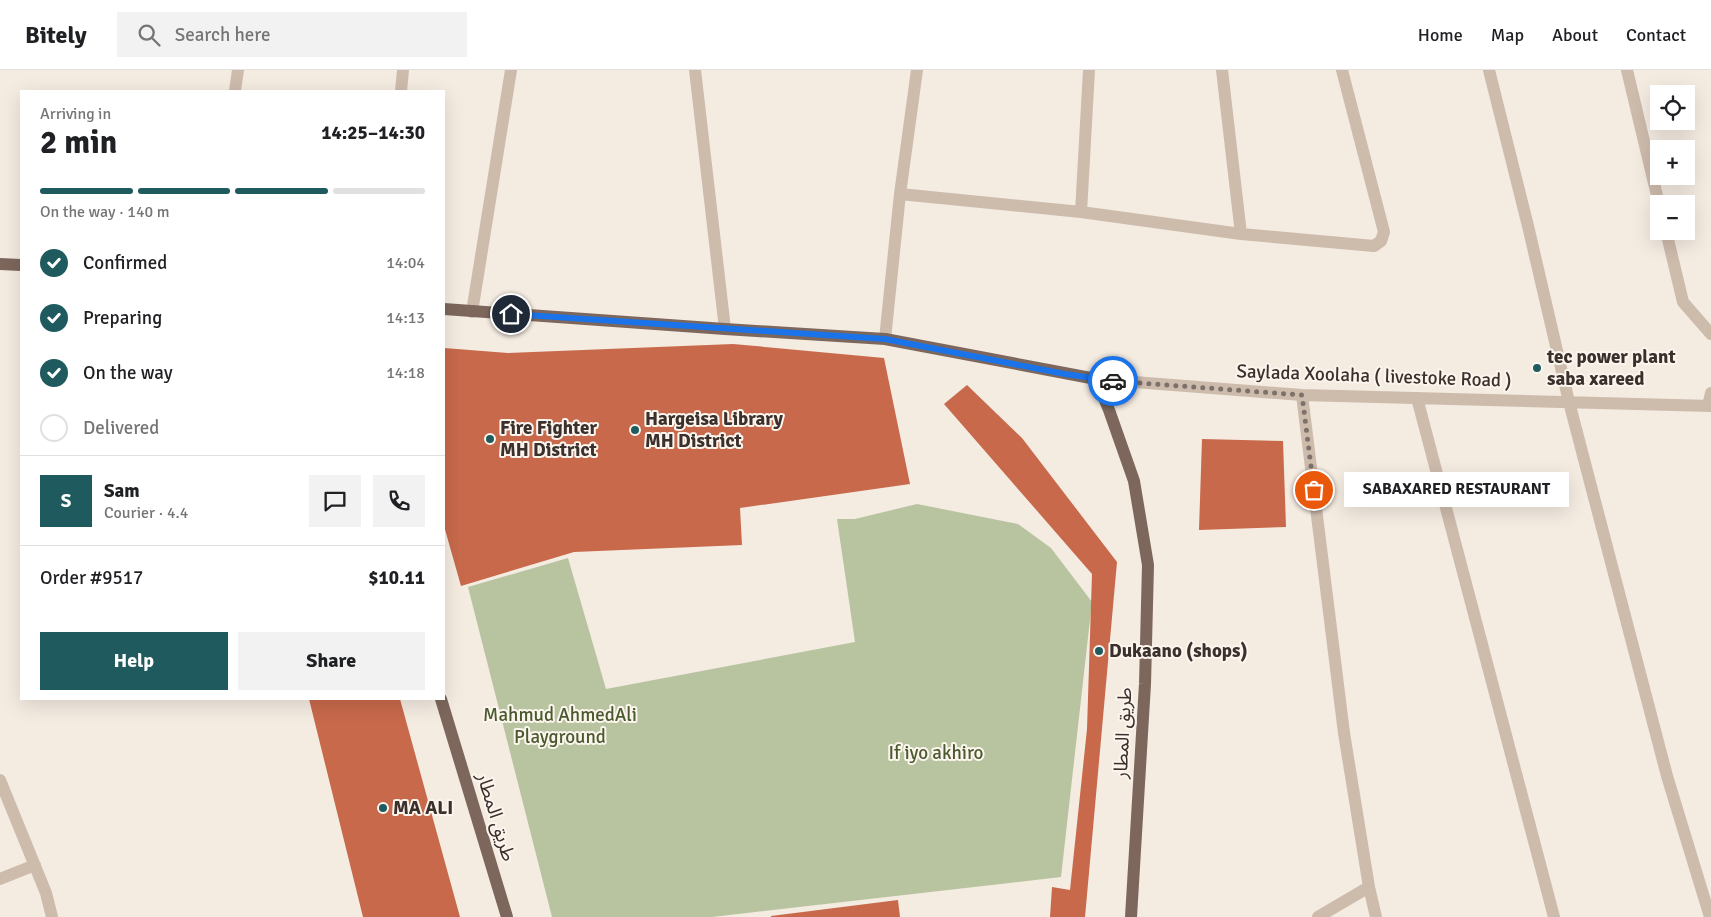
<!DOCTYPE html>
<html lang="en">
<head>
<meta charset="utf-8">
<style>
	:root { --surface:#fff; --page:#f2f2f2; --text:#202124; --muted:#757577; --line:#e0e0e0; --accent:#1f5a5e }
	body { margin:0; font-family:Signika,"Noto Sans Arabic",sans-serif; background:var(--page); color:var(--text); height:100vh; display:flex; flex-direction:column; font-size:19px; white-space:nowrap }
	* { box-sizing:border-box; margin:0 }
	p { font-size:16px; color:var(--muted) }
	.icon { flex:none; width:28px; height:28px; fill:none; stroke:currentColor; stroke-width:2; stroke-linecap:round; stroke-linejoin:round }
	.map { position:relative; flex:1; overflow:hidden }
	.details { position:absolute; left:20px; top:20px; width:425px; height:610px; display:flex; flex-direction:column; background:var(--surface); border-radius:0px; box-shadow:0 5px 20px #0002 }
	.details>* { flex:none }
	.fabs { position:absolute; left:1650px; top:15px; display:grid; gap:10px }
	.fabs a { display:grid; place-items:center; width:45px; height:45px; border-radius:0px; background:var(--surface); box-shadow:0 5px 20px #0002; font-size:25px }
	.pin { position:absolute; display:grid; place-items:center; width:42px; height:42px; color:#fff; margin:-21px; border:2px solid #fff; border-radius:50%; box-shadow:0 1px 5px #0007 }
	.courier { position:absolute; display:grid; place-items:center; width:50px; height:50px; margin:-25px; border:4px solid #1a73e8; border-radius:50%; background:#fff; color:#222; box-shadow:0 1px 6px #0007 }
	.bubble { position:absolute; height:35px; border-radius:0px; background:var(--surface); box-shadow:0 5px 20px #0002; font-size:16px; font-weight:700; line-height:35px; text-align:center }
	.overview em { font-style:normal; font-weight:700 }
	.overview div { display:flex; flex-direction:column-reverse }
	.overview { display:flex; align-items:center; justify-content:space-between; height:85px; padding:0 20px }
	h1 { font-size:32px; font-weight:700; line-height:38px }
	.bar { display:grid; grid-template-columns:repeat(4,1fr); gap:8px 5px; align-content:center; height:60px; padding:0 20px }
	.bar i { height:6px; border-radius:4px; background:var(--line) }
	.bar .selected { background:var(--accent) }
	.bar p { grid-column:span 4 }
	.line { display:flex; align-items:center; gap:12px; padding:0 20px; border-top:1px solid var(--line) }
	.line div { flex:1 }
	.round { display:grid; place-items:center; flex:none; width:52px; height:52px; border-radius:0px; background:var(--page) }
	ol { padding:0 20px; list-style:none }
	li { display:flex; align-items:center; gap:15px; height:55px }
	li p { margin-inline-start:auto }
	li .icon { padding:5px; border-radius:50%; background:var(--accent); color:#fff; stroke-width:4 }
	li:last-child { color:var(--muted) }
	li i { width:28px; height:28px; border:2px solid var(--line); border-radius:50% }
	.button { display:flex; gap:10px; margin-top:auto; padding:10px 20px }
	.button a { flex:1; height:58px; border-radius:0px; background:var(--accent); color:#fff; font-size:20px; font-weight:700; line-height:58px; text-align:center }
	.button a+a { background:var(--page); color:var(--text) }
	header { display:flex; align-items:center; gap:30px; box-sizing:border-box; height:70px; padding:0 25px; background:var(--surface); border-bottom:1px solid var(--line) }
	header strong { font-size:24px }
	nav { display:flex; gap:28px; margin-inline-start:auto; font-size:18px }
	.search { width:350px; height:45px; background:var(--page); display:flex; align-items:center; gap:12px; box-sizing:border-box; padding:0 18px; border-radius:0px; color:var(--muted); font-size:19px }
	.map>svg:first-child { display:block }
	.green { fill:#b8c4a0 }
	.building { fill:#c8694b }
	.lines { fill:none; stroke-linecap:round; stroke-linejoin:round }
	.minor { stroke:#cdbbac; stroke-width:12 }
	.major { stroke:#7d675c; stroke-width:12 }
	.done { stroke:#7c716b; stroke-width:5; stroke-dasharray:0 9 }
	.route { stroke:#1a73e8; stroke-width:6 }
	.poi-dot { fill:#1f5a5e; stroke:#fbf5ee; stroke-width:2 }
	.labels { text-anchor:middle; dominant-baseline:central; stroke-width:4; stroke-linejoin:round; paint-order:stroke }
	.poi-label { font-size:19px; font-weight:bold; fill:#3b302b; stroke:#fbf5ee; text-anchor:start }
	.street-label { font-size:19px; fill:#3b302b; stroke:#fbf5ee }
	.park-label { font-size:19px; fill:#4a5a2e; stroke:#fbf5ee }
</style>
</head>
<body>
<header>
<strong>Bitely</strong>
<div class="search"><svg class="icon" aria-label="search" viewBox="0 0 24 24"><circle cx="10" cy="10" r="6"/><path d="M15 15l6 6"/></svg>Search here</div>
<nav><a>Home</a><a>Map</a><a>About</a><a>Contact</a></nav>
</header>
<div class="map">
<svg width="1711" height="847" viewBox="0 0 1711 847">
	<rect width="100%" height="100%" fill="#f4ebe1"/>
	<!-- green -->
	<path class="green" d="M917 434 1018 454 1051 478 1092 532 1061 807 712 847H552L468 517 568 488 606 619 855 572 837 449H855Z"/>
	<!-- building -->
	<path class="building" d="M733 274 884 288 910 414 740 438 742 475 574 482 461 516 444 456V278L508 283Z
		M967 315 1022 368 1117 492 1085 847H1050L1052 817 1070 820 1087 659 1092 504 944 334Z
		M1202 369 1283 371 1286 457 1199 460Z
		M309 629H400L460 847H363Z
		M898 830 900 847H771V846Z"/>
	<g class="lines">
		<!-- minor -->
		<path class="minor" d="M695 0 725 259
			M1222 0 1241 164
			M1489 0 1528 156 1569 332 1667 706 1710 847
			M1627 0 1659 134
			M235 21 238 0
			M401 21 403 0
			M900 124 1081 142 1241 164 1374 176 1381 171 1384 162 1342 0
			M1081 142 1089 0
			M1666 161 1683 232 1711 264
			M472 242 511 0
			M885 269 900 124 917 0
			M1096 309 1302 325 1711 336
			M1302 325 1344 663 1369 817 1376 847
			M1417 328 1554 847
			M1708 336 1711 323
			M0 710 46 823 52 847
			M0 809 35 795
			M1318 847 1369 817"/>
		<!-- major -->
		<path class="major" d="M0 194 21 195
			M444 239 725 259 885 269 1096 309 1109 340 1134 411 1148 495 1145 614 1131 847
			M441 629 507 847"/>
	</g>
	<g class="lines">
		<!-- done -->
		<path class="done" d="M1113 311 1302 325 1314 420"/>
		<!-- route -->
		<path class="route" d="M511 244 885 269 1065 304 1113 311"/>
	</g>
	<!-- markers -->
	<g class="poi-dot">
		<circle cx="1537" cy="298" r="5"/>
		<circle cx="635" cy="360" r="5"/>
		<circle cx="490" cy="369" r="5"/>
		<circle cx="1099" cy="581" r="5"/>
		<circle cx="383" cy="738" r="5"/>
	</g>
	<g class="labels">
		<!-- poi labels -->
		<g class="poi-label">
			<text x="1547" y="287">tec power plant<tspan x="1547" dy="22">saba xareed</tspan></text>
			<text x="645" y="349">Hargeisa Library<tspan x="645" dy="22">MH District</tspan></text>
			<text x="500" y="358">Fire Fighter<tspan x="500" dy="22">MH District</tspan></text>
			<text x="1109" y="581">Dukaano (shops)</text>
			<text x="393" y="738">MA ALI</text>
		</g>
		<!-- street labels -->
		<g class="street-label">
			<text transform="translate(1374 306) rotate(2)">Saylada Xoolaha ( livestoke Road )</text>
			<text transform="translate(1123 663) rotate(-87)">طريق المطار</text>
			<text transform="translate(496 747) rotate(73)">طريق المطار</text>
		</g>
		<!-- park labels -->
		<g class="park-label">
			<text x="560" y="645">Mahmud AhmedAli<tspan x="560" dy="22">Playground</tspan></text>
			<text x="936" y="683">If iyo akhiro</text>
		</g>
	</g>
</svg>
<div class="fabs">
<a><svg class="icon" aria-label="locate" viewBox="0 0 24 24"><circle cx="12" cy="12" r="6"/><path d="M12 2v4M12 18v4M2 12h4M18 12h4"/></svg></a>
<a>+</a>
<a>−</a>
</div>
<div class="pin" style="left:1314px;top:420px;background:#ea580c"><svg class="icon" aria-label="bag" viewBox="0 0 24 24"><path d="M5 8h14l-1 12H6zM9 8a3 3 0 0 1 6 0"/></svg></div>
<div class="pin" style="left:511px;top:244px;background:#1f2937"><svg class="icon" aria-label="home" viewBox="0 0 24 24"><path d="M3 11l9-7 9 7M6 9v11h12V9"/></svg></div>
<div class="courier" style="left:1113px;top:311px"><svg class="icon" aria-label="car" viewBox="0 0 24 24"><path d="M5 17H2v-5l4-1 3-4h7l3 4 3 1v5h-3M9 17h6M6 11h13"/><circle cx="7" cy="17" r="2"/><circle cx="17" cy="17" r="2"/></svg></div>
<div class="bubble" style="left:1344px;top:402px;width:225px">SABAXARED RESTAURANT</div>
<section class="details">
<div class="overview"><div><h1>2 min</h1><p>Arriving in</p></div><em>14:25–14:30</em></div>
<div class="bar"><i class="selected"></i><i class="selected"></i><i class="selected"></i><i></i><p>On the way · 140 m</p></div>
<ol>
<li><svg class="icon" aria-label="check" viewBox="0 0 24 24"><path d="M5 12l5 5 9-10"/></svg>Confirmed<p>14:04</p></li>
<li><svg class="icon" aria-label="check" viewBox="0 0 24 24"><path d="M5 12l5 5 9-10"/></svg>Preparing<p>14:13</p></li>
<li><svg class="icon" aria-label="check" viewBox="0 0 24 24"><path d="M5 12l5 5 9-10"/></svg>On the way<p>14:18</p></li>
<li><i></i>Delivered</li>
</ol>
<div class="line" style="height:90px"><b class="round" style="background:var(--accent);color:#fff">S</b><div><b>Sam</b><p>Courier · 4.4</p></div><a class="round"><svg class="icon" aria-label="chat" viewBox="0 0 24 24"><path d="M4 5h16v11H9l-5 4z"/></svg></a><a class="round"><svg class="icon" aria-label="phone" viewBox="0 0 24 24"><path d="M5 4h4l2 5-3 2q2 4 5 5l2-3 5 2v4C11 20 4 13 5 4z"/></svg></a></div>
<div class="line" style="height:65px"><div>Order #9517</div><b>$10.11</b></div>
<div class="button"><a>Help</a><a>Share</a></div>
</section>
</div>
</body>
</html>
